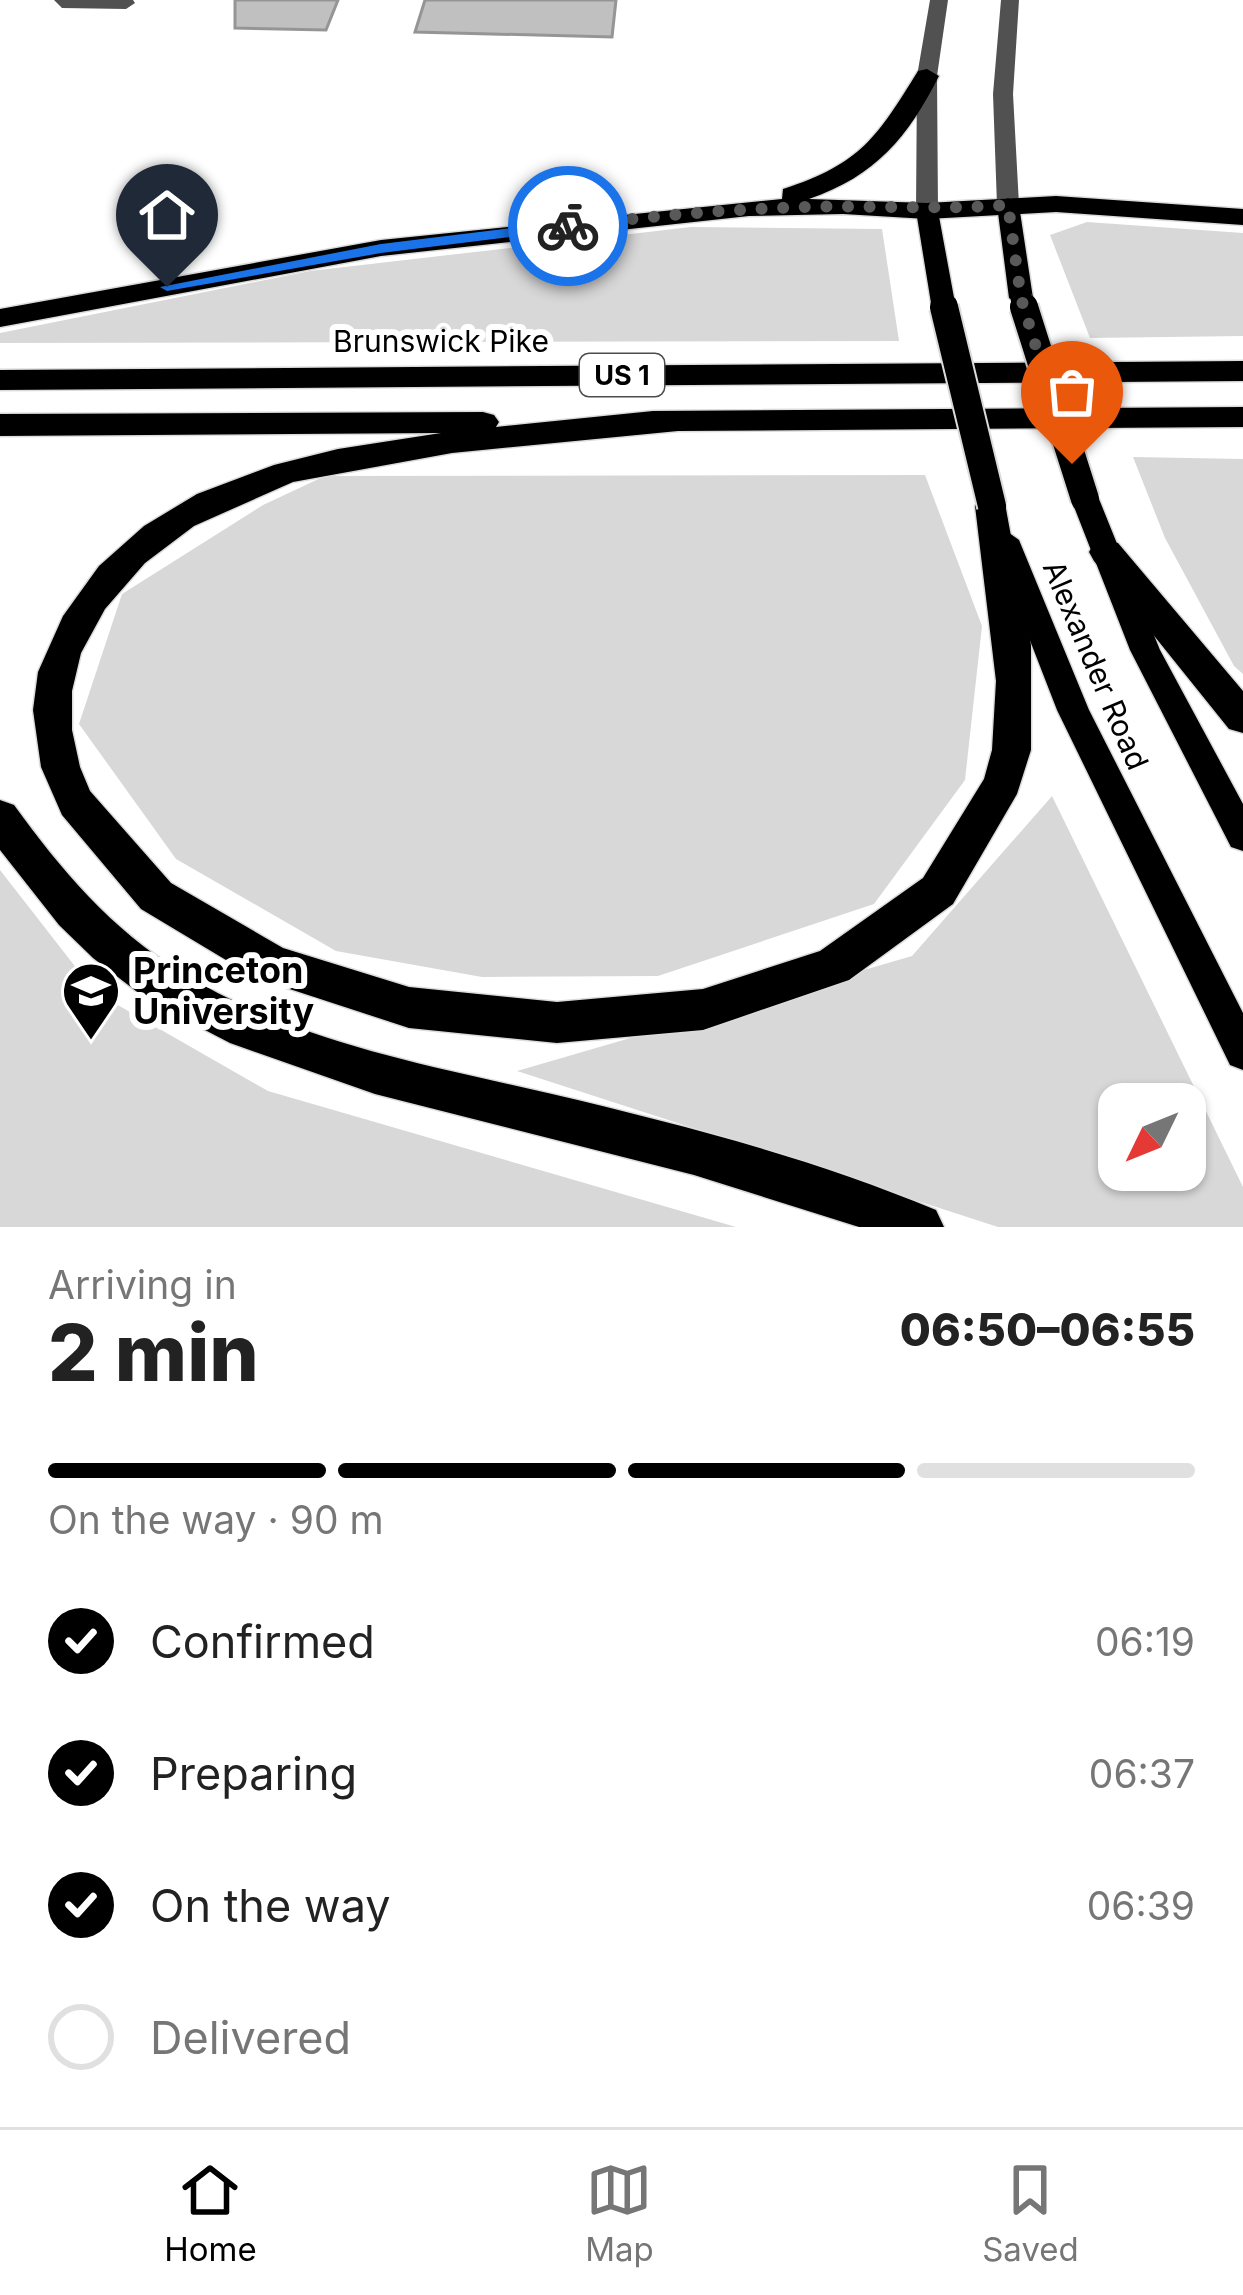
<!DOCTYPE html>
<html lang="en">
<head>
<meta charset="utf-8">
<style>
	:root { --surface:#fff; --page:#f6f6f6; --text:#222; --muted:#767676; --line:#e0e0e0; --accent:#000 }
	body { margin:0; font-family:Inter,sans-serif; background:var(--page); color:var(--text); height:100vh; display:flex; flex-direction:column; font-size:45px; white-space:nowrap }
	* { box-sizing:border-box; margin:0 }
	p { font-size:39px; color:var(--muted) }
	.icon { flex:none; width:66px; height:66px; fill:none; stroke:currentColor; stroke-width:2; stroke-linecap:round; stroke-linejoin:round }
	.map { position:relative; height:1227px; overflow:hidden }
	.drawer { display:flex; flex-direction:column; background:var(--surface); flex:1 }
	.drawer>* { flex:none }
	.needle { width:78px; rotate:227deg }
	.buttons { position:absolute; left:1098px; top:1083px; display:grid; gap:24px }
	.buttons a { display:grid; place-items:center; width:108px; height:108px; border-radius:24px; background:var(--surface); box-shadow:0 3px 9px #0004; font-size:60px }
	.pin { position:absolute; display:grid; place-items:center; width:102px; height:102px; color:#fff; margin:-123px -51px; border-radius:50% 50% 50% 0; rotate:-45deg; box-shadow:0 0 12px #0007 }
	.pin .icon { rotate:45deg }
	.courier { position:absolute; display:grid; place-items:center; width:120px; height:120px; margin:-60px; border:9px solid #1a73e8; border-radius:50%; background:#fff; color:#222; box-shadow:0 3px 15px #0007 }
	.overview em { font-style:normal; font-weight:800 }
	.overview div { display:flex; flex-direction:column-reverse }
	.overview { display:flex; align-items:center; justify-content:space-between; height:204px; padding:0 48px }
	h1 { font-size:78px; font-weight:800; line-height:90px }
	.bar { display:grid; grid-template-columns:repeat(4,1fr); gap:18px 12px; align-content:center; height:144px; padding:0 48px }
	.bar i { height:15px; border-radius:9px; background:var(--line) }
	.bar .on { background:var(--accent) }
	.bar p { grid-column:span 4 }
	ol { padding:0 48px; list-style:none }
	li { display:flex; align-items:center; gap:36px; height:132px }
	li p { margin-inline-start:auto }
	li .icon { padding:12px; border-radius:50%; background:var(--accent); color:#fff; stroke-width:4 }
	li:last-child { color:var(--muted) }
	li i { width:66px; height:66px; border:6px solid var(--line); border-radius:50% }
	.dock { display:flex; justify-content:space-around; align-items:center; height:168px; border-top:3px solid var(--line); background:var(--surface); font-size:33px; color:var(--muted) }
	.dock a { display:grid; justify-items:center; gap:6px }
	.dock .on { color:var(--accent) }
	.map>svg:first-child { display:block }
	.green { fill:#d8d8d8; fill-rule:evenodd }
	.building { fill:#c0c0c0; stroke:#959595; stroke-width:3 }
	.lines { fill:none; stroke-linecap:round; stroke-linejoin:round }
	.major-casing { stroke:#dbdbdb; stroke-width:3 }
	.highway-casing { stroke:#dbdbdb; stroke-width:3 }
	.minor { fill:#515151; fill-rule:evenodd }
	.major { fill:#000; fill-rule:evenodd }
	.highway { fill:#000; fill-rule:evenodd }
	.major-bridge-far1-casing { stroke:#dbdbdb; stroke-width:22; stroke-linecap:butt }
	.major-bridge-casing { stroke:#dbdbdb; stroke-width:32; stroke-linecap:butt }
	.major-bridge-far1 { stroke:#000; stroke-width:21 }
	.major-bridge { stroke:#000; stroke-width:28 }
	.route { fill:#1a73e8 }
	.done { stroke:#595959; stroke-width:12; stroke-dasharray:0 21.6 }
	.labels { text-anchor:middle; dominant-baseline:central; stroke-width:12; stroke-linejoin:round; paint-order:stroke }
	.shield { fill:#fff; stroke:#4c4c4c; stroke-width:3 }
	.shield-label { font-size:27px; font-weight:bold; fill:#000 }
	.street-label { font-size:30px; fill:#000; stroke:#fff }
	.near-poi-label { font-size:36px; font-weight:bold; fill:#000; stroke:#fff; text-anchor:start }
</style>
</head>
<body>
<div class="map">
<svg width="1243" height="1227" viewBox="0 0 1243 1227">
	<rect width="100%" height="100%" fill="#fff"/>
	<!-- green -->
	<path class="green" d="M1087 222 1243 233V336L1090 338 1050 235Z
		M691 227 882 229 899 341 0 343V333L310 271Z
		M1133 457 1243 459V674L1234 666 1165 538Z
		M925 475 982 626 965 780 874 904 658 976 482 977 336 951 176 859 79 724 122 594 263 505 325 476Z
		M1052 796 1243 1187V1227H998L517 1071 912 956ZM1119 1104H1185V1170H1119Z
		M0 870 95 992 268 1091 736 1227H0Z"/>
	<!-- building -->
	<path class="building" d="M235 0H338L326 30 235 28Z
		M425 0H616L612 37 415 32Z"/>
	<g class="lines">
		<defs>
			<path id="major" d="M1008 198 1019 205 1033 298 1021 305 1009 298 997 205Z
				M927 204 938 211 955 303 943 310 931 303 916 211Z
				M1085 489 1099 499 1160 650 1243 804V851L1231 847 1130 650 1071 499Z
				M1005 530 1019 540 1089 710 1243 1013V1070L1230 1065 1057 710 991 540Z"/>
			<path id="highway" d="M927 69 939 76C908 137 876 176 809 199L927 203 1056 196 1243 209V225L1056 212 927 219 843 214 749 216 381 256 0 327V309L381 240 782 199 783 189C861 164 877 137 918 71Z
				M1243 361V381L0 390V370Z
				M1243 407V427L678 431 452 453 293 482 194 526 145 563 105 609 81 653 72 691V730L80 767 90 791 171 883 283 948 409 987 557 1002 703 989 820 951 923 878 984 779 992 750 996 681 975 506 980 498H1004L1031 645V750L1017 794 953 904 849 980 703 1030 557 1043 409 1028 256 978 141 909 62 815 41 767 33 710 38 672 63 616 99 566 144 526 197 494 274 465 338 449 441 433 0 436V414L483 412 494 415 499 422 496 427 653 411Z
				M1106 540 1118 543 1243 691V733L1229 729 1094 561 1089 552 1094 543Z
				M0 800 14 805C61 870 111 929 181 972 291 1041 427 1065 552 1094 683 1125 812 1158 936 1210L944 1227H859L694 1175 375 1094 230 1043 149 1001 93 958 59 925 0 850Z"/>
		</defs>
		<!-- major casing -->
		<use href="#major" class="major-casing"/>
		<!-- highway casing -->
		<use href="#highway" class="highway-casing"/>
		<!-- minor -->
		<path class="minor" d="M54 0H133L135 3 126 9 62 8Z
			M930 0H948L937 76 938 211 927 218 916 211 917 76Z
			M1001 0H1019L1013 94 1019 205 1008 212 997 205 993 94Z"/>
		<!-- major -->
		<use href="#major" class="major"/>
		<!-- highway -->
		<use href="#highway" class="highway"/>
		<defs>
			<path id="major-bridge-far1" d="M1021 298 1025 310
				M943 303 945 310"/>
			<path id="major-bridge" d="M944 307 992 506
				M1024 307 1085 499"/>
		</defs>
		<!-- major-bridge-far1 casing -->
		<use href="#major-bridge-far1" class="major-bridge-far1-casing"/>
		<!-- major-bridge casing -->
		<use href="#major-bridge" class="major-bridge-casing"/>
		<!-- major-bridge-far1 -->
		<use href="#major-bridge-far1" class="major-bridge-far1"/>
		<!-- major-bridge -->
		<use href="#major-bridge" class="major-bridge"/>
	</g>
	<!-- route -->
	<path class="route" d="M568 221 573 229 381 253 167 291 160 287 381 244Z"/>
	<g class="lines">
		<!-- done -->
		<path class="done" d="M568 226C647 217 726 209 806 207 874 205 940 210 1008 205L1021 298 1072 464"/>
	</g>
	<!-- icons -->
	<defs>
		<symbol id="university-pin" viewBox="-11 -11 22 30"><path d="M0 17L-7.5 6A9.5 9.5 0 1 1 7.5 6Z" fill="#000" stroke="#fff"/><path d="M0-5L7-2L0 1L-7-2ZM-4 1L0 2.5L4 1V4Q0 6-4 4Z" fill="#fff"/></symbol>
	</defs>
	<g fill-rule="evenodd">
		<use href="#university-pin" x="58" y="958" width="66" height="90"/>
	</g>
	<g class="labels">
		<!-- shield labels -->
		<rect class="shield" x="580" y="354" width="84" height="42" rx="9"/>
		<g class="shield-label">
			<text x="622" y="375">US 1</text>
		</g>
		<!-- street labels -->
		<g class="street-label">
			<text x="441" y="341">Brunswick Pike</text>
			<text transform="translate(1096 665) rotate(67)">Alexander Road</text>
		</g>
		<!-- near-poi labels -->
		<g class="near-poi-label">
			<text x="133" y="970">Princeton<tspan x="133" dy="41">University</tspan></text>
		</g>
	</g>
</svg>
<div class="buttons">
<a><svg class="needle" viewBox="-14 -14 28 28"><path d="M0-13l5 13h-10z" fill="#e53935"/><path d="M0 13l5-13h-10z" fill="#767676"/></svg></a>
</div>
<div class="pin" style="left:1072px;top:464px;background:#ea580c"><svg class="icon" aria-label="bag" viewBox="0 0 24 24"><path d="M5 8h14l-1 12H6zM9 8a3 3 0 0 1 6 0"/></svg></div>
<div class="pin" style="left:167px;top:287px;background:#1f2937"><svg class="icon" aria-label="home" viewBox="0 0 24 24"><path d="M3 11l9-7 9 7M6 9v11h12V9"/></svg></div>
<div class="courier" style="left:568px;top:226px"><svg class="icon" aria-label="bike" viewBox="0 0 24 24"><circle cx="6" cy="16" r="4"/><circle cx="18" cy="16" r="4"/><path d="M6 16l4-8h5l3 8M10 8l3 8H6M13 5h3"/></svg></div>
</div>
<section class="drawer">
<div class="overview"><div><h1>2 min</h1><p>Arriving in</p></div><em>06:50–06:55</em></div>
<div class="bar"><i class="on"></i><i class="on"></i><i class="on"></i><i></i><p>On the way · 90 m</p></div>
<ol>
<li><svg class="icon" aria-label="check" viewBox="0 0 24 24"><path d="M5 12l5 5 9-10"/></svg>Confirmed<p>06:19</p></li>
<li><svg class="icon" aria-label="check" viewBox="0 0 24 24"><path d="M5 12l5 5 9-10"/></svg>Preparing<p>06:37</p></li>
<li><svg class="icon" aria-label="check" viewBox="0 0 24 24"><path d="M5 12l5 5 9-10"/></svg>On the way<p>06:39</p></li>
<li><i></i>Delivered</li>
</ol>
</section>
<nav class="dock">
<a class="on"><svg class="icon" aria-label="home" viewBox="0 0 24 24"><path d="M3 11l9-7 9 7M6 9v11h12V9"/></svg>Home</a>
<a><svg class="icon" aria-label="map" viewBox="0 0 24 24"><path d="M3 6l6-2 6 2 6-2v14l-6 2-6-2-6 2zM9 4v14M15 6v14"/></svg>Map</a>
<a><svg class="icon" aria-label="saved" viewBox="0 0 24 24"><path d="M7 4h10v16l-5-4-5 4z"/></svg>Saved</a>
</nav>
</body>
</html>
